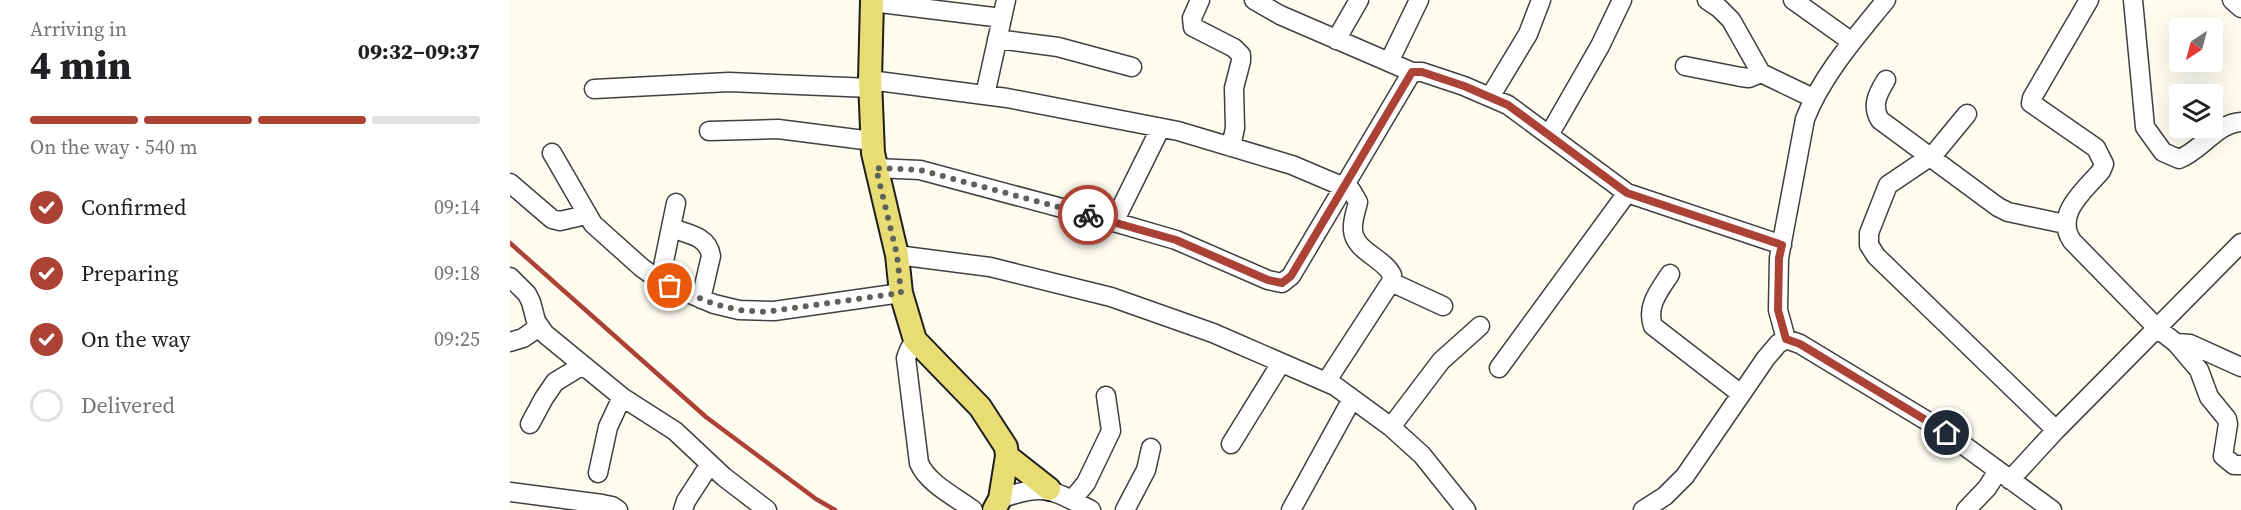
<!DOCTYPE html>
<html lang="en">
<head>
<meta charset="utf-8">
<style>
	:root { --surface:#fff; --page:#f6f6f6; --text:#202124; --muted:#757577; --line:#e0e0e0; --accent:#ac4136 }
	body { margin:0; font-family:"Source Serif 4",serif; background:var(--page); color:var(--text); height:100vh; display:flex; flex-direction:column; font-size:22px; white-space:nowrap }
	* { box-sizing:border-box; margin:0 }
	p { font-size:20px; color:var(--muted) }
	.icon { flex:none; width:33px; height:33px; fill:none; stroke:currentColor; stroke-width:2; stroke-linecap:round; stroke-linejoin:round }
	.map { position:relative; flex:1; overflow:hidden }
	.panel { display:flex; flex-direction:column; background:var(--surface); width:510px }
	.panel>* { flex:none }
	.needle { width:39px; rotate:216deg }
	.buttons { position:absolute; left:1659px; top:18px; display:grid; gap:12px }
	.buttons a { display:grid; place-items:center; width:54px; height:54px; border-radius:6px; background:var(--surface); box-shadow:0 6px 24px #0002; font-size:30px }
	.pin { position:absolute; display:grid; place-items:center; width:51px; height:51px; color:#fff; margin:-26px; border:3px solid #fff; border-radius:50%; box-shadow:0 2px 6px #0007 }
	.courier { position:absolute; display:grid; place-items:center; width:60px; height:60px; margin:-30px; border:4px solid #ac4136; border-radius:50%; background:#fff; color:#222; box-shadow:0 2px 8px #0007 }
	.head em { font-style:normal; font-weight:800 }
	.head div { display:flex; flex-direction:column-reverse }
	.head { display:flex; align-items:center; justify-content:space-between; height:102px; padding:0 30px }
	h1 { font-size:39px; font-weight:800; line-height:45px }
	.bar { display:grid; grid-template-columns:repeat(4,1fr); gap:9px 6px; align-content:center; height:72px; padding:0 30px }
	.bar i { height:8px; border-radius:4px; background:var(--line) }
	.bar .on { background:var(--accent) }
	.bar p { grid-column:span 4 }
	ol { padding:0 30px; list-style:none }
	li { display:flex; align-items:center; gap:18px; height:66px }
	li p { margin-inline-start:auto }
	li .icon { padding:6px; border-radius:50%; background:var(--accent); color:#fff; stroke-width:4 }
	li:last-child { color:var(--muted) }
	li i { width:33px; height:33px; border:3px solid var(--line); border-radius:50% }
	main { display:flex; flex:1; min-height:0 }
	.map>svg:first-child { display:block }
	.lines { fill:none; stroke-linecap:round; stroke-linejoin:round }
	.minor-casing { stroke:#404040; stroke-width:21 }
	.major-casing { stroke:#1e1e1e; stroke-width:26 }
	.minor { stroke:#fff; stroke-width:18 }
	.major { stroke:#e8dc74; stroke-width:22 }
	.rail { stroke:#ac4136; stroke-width:4.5 }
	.done { stroke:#61615c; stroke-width:6; stroke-dasharray:0 10.8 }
	.route { stroke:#ac4136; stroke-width:8 }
</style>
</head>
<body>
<main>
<section class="panel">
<div class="head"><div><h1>4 min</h1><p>Arriving in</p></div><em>09:32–09:37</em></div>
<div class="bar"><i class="on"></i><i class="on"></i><i class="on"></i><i></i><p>On the way · 540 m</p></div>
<ol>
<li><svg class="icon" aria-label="check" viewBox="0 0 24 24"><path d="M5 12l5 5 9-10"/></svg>Confirmed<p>09:14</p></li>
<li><svg class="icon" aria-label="check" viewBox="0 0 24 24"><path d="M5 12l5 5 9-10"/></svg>Preparing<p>09:18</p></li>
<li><svg class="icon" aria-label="check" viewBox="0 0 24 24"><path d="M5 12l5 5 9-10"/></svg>On the way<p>09:25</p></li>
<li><i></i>Delivered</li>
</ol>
</section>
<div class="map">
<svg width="1731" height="510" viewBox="0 0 1731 510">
	<rect width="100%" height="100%" fill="#fdfcef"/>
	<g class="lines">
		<defs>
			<path id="minor" d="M690 0 682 18 683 27 724 48 731 55V61L724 88 725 128 721 147
				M744 0 770 15 902 72H912L954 86 998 105 1117 193 1272 245
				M1197 0 1209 8 1221 20 1251 73 1303 98
				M1283 0 1342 42
				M1579 0 1522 98 1521 103 1586 148 1594 164 1591 171C1574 191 1544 214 1562 241L1648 329 1666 343 1689 370 1699 397 1717 419 1718 424 1713 456 1724 465H1731
				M1623 0 1635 127 1653 152 1669 159C1691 151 1707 123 1731 122
				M1722 0 1731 8
				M362 2 492 18
				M487 39 548 47 622 67
				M826 40 849 0
				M879 62 909 0
				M1175 66 1231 77 1239 78 1251 73
				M360 80 497 98 668 131 782 165 841 190 848 202C846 211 842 221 843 230 844 251 874 258 882 275L881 282 816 382
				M1376 80C1368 93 1361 106 1370 120L1488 207 1498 212 1555 224
				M84 89 219 82 361 88
				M475 95 496 0
				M980 97 1018 34 1031 0
				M1457 114 1424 154 1378 185 1359 233V245L1366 256 1546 430
				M199 131 268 129 362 141
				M1039 135 1090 46 1112 0
				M42 153 83 224 131 267 150 281 204 304 229 310 264 311 391 293
				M366 168 410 170 604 222 666 240 758 280 772 283 781 276 902 72
				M0 183 42 219 50 221 76 215
				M604 222 650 129
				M161 228C178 234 198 236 201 256L191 299
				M387 255 480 267 601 297 703 333 825 386 881 427 912 455 956 510
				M1160 274C1149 291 1136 306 1143 326L1231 394
				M0 277 17 294 21 302 26 321 35 334 112 397 165 431 214 477 257 510
				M150 281 166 203
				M881 282 933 306
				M1276 339 1268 310 1269 258 1295 119C1312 75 1346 37 1376 0
				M405 340 399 350 396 358 409 463C418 484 446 497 463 510
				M0 342 13 338 29 327
				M1666 343 1680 344 1731 367
				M989 368 1117 193
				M20 424 34 398 45 382 73 365
				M881 427 931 361 970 326
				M721 444 771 363
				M88 473 98 427 112 397
				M1500 480 1546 430 1731 243
				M0 492 92 504 102 506 108 510
				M490 499C534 483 541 489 581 510
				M562 500 576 483 601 431 596 396
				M173 510 176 501 200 464
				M615 510 636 470 641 448
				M781 510 842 399
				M1133 510 1155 496 1175 476 1256 358 1268 344 1276 339 1290 344 1437 433 1542 510
				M1456 510 1477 488 1488 471"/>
			<path id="major" d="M362 0 360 80 363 153 387 255 391 293 405 340 470 407 496 447 497 456 490 499 484 510
				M497 456 539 489"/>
		</defs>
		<!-- minor casing -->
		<use href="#minor" class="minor-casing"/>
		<!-- major casing -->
		<use href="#major" class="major-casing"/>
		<!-- minor -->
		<use href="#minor" class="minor"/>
		<!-- major -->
		<use href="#major" class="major"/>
		<!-- rail -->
		<path class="rail" d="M0 243 196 417 306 499 325 510"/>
	</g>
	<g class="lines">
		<!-- done -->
		<path class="done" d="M160 286 204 304 229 310 255 312 391 293 387 255 366 168 410 170 578 215"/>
		<!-- route -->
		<path class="route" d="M578 215 666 240 758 280 772 283 781 276 902 72H912L954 86 998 105 1117 193 1272 245 1269 258 1268 310 1276 339 1290 344 1437 433"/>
	</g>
</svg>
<div class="buttons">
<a><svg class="needle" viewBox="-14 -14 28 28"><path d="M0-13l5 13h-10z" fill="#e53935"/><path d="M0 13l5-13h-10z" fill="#757577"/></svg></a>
<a><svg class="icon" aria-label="layers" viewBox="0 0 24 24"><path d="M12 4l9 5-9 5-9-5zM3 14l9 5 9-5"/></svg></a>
</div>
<div class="pin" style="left:160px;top:286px;background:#ea580c"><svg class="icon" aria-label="bag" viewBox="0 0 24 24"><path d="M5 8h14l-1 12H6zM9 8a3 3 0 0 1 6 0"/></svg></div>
<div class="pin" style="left:1437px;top:433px;background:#1f2937"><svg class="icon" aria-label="home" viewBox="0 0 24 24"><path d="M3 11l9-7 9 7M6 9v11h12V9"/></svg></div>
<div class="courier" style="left:578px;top:215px"><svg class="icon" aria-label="bike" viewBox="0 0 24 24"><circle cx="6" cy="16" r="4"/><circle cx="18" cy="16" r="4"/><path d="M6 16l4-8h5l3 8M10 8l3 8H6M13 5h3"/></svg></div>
</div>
</main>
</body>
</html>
